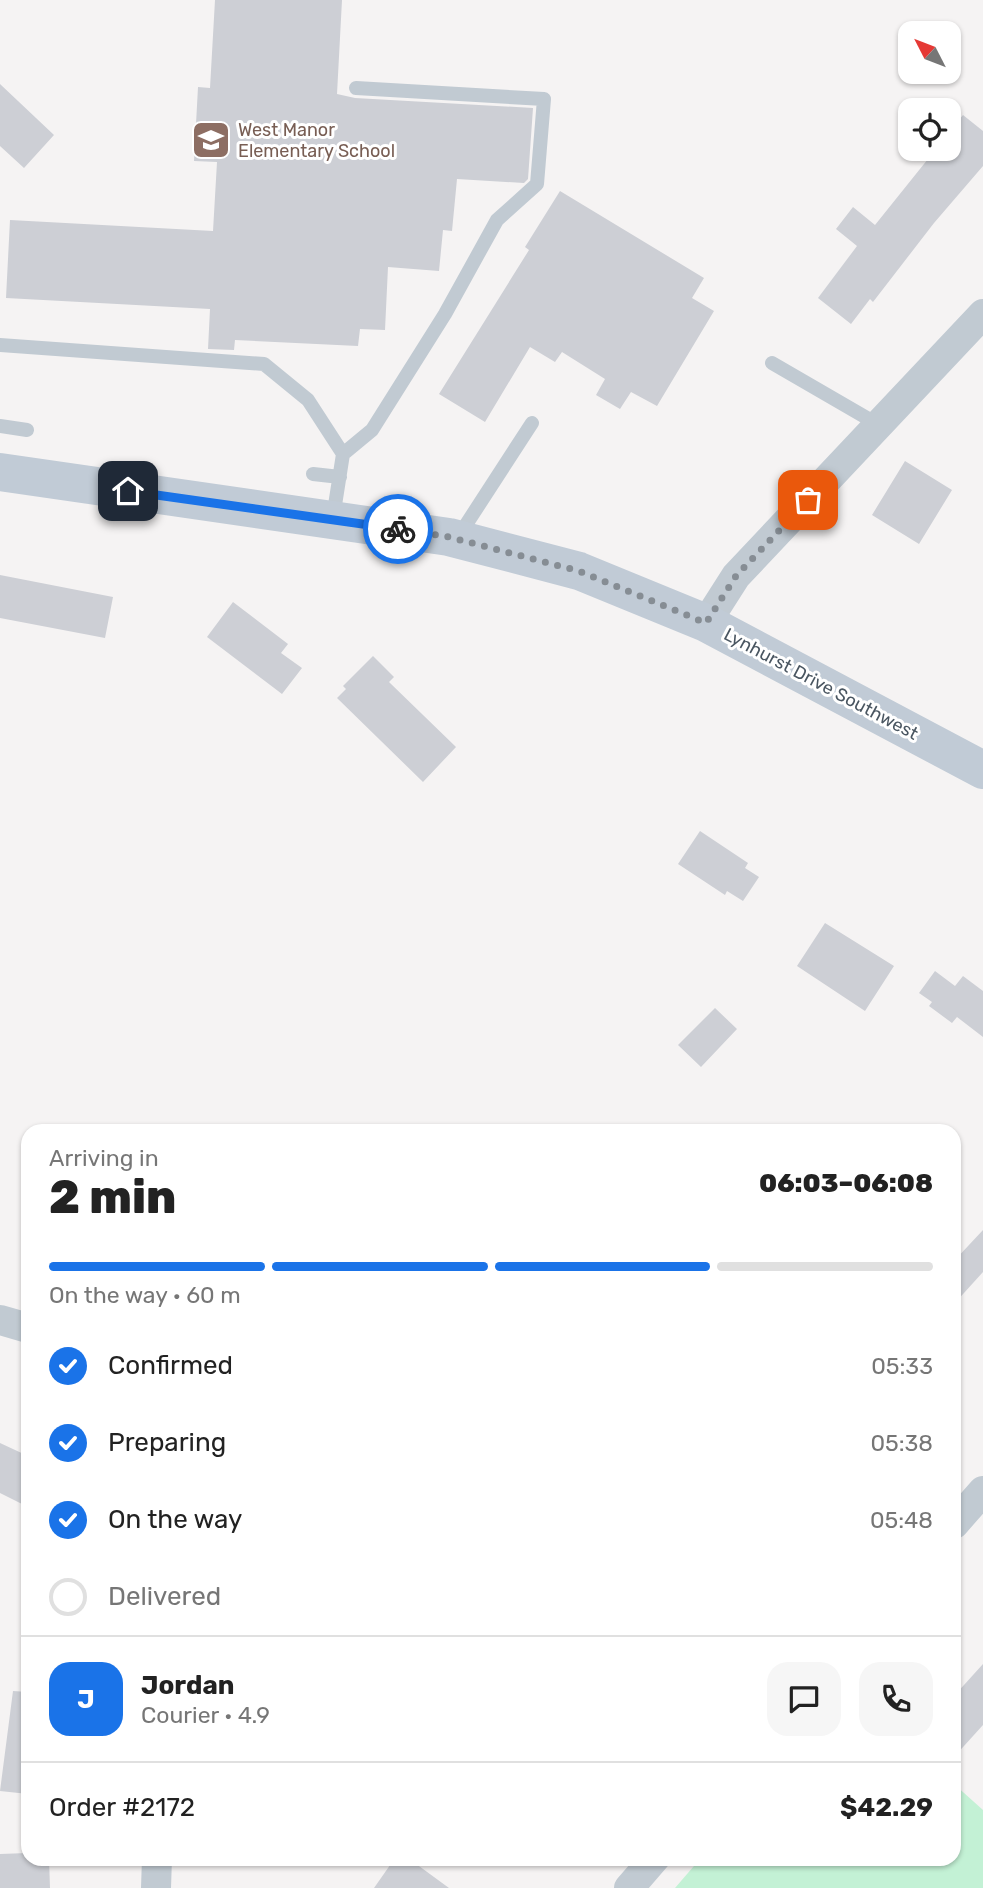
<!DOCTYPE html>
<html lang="en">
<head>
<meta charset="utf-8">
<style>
	:root { --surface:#fff; --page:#f6f6f6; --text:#222; --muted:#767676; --line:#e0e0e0; --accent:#1a73e8 }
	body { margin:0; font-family:Rubik,sans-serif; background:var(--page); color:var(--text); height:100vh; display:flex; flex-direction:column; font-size:26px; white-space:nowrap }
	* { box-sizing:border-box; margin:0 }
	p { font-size:23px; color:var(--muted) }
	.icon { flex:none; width:38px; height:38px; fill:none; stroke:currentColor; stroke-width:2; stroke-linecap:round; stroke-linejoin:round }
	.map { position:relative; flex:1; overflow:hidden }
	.panel { position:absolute; left:21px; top:1124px; width:940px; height:742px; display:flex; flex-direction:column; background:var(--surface); border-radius:21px; box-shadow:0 2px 5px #0004 }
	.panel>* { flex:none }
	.needle { width:46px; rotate:312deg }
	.tools { position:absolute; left:898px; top:21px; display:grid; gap:14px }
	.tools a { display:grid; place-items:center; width:63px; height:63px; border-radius:14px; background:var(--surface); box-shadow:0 2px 5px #0004; font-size:35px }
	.pin { position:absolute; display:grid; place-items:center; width:60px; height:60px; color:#fff; margin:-30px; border-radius:14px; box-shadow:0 4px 10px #0006 }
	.courier { position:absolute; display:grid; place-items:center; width:70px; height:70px; margin:-35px; border:5px solid #1a73e8; border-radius:50%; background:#fff; color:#222; box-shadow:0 2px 9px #0007 }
	.headline em { font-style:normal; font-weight:800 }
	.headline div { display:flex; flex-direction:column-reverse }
	.headline { display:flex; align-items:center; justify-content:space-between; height:119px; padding:0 28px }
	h1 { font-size:46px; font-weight:800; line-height:52px }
	.bar { display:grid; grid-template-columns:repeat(4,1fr); gap:10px 7px; align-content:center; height:84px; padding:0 28px }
	.bar i { height:9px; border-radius:5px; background:var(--line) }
	.bar .selected { background:var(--accent) }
	.bar p { grid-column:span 4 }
	.line { display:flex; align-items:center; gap:18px; padding:0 28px; border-top:2px solid var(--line) }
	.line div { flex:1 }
	.round { display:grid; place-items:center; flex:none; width:74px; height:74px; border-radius:21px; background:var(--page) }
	ol { padding:0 28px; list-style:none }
	li { display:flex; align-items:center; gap:21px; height:77px }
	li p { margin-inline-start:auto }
	li .icon { padding:7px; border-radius:50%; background:var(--accent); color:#fff; stroke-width:4 }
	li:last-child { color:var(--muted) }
	li i { width:38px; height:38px; border:4px solid var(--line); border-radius:50% }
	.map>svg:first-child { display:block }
	.green { fill:#c3f1d5 }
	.building { fill:#cdcfd5 }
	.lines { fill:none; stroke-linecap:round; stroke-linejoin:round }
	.lane { stroke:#c1cad2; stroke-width:14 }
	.street { stroke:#c1cad2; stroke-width:30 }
	.secondary { stroke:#c1cbd6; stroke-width:38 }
	.done { stroke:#868d94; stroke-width:7; stroke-dasharray:0 12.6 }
	.route { stroke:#1a73e8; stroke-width:9 }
	.labels { text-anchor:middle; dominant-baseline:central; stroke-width:6; stroke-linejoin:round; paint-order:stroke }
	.education-label { font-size:18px; fill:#785e54; stroke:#fff; text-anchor:start }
	.street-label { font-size:18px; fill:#4a5661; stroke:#fff }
</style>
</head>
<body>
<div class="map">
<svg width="983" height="1888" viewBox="0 0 983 1888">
	<rect width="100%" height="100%" fill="#f5f3f3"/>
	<!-- green -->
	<path class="green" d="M954 1784 983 1810V1888H675L700 1859 954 1858Z"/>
	<!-- building -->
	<path class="building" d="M215 0H342L337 94 355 98 533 108 528 179 524 183 457 179 452 231 443 230 439 271 388 267 385 330 360 329 358 346 235 340 234 350 208 349 210 309 6 298 10 220 213 231 217 162 194 161 198 87 210 88Z
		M0 84 54 135 24 168 0 146Z
		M963 115 983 131V166L934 223 873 302 870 299 851 324 818 298 857 246 836 229 853 207 875 225 936 149H948V133Z
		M560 191 704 278 692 298 714 311 657 406 631 392 620 409 596 395 605 379 562 352 555 362 530 347 485 422 439 394 529 250 525 247Z
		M905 461 952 490 919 544 872 515Z
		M0 575 113 597 105 638 0 618Z
		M233 602 288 644 281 653 302 668 282 694 207 637Z
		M373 656 394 677 389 682 456 747 423 782 337 698 346 689 343 686Z
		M700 831 748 863 745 868 759 877 743 901 727 891 725 895 678 864Z
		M825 923 894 966 865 1011 797 966Z
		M935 971 955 986 963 976 983 991V1037L957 1017 952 1023 929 1006 932 1002 919 993Z
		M715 1008 737 1029 701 1067 678 1045Z
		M983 1230V1272L954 1304V1261Z
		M0 1443 28 1456V1507L0 1493Z
		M983 1664V1725L954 1757V1696Z
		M13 1691 28 1692V1794L0 1791Z
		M28 1853V1858H49L50 1888H0V1854Z
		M395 1858H408L449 1888H374Z"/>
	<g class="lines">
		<!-- lane -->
		<path class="lane" d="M0 345 264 364 308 400 343 454 333 518
			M772 363 879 425
			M0 426 27 430
			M343 454 372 430 445 314 497 220 537 184 544 99 356 88
			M313 474 340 477
			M458 537 532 423"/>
		<!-- street -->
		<path class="street" d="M706 623 736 576 983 314
			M0 1320 28 1328
			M954 1524 983 1491
			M156 1888 157 1858
			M629 1888 655 1858"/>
		<!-- secondary -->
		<path class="secondary" d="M0 472 449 537 579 571 706 623 983 770"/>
	</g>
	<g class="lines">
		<!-- done -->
		<path class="done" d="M398 529 449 537 579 571 706 623 736 576 808 500"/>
		<!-- route -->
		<path class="route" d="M128 491 398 529"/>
	</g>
	<!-- icons -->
	<defs>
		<symbol id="school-square" viewBox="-11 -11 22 22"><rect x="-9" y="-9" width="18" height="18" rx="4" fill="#8d6e63" stroke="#fff"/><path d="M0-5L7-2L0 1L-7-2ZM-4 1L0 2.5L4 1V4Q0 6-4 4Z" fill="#fff"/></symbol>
	</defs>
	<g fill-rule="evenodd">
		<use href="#school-square" x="189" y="118" width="44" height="44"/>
	</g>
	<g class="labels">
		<!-- education labels -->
		<g class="education-label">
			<text x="238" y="130">West Manor<tspan x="238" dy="21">Elementary School</tspan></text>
		</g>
		<!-- street labels -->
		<g class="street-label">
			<text transform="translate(821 684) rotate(28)">Lynhurst Drive Southwest</text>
		</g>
	</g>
</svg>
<div class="tools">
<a><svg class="needle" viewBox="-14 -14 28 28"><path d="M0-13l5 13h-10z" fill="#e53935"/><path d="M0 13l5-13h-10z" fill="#767676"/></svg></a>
<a><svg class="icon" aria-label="locate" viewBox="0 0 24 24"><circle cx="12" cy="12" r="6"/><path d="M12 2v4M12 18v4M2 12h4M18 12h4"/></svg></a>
</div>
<div class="pin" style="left:808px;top:500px;background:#ea580c"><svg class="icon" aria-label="bag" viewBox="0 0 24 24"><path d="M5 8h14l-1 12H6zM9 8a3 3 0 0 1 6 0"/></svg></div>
<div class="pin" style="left:128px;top:491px;background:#1f2937"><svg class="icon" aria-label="home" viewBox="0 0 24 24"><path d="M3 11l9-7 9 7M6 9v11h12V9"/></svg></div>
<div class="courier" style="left:398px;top:529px"><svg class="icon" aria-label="bike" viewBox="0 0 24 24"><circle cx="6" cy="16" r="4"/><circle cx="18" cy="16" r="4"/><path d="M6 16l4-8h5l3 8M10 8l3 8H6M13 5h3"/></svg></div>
<section class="panel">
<div class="headline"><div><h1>2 min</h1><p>Arriving in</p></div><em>06:03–06:08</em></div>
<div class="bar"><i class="selected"></i><i class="selected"></i><i class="selected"></i><i></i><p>On the way · 60 m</p></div>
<ol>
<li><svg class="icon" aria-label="check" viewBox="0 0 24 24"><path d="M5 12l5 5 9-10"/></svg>Confirmed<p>05:33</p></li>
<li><svg class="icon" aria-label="check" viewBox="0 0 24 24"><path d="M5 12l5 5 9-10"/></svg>Preparing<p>05:38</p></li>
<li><svg class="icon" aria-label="check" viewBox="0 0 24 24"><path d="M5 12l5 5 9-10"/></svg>On the way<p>05:48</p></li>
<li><i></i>Delivered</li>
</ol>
<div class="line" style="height:126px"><b class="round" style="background:var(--accent);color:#fff">J</b><div><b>Jordan</b><p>Courier · 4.9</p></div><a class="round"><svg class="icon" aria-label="chat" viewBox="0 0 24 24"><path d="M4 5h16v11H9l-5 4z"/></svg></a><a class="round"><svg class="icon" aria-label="phone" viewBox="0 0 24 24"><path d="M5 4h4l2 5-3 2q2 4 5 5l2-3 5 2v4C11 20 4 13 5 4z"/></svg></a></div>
<div class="line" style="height:91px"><div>Order #2172</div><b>$42.29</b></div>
</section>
</div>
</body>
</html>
